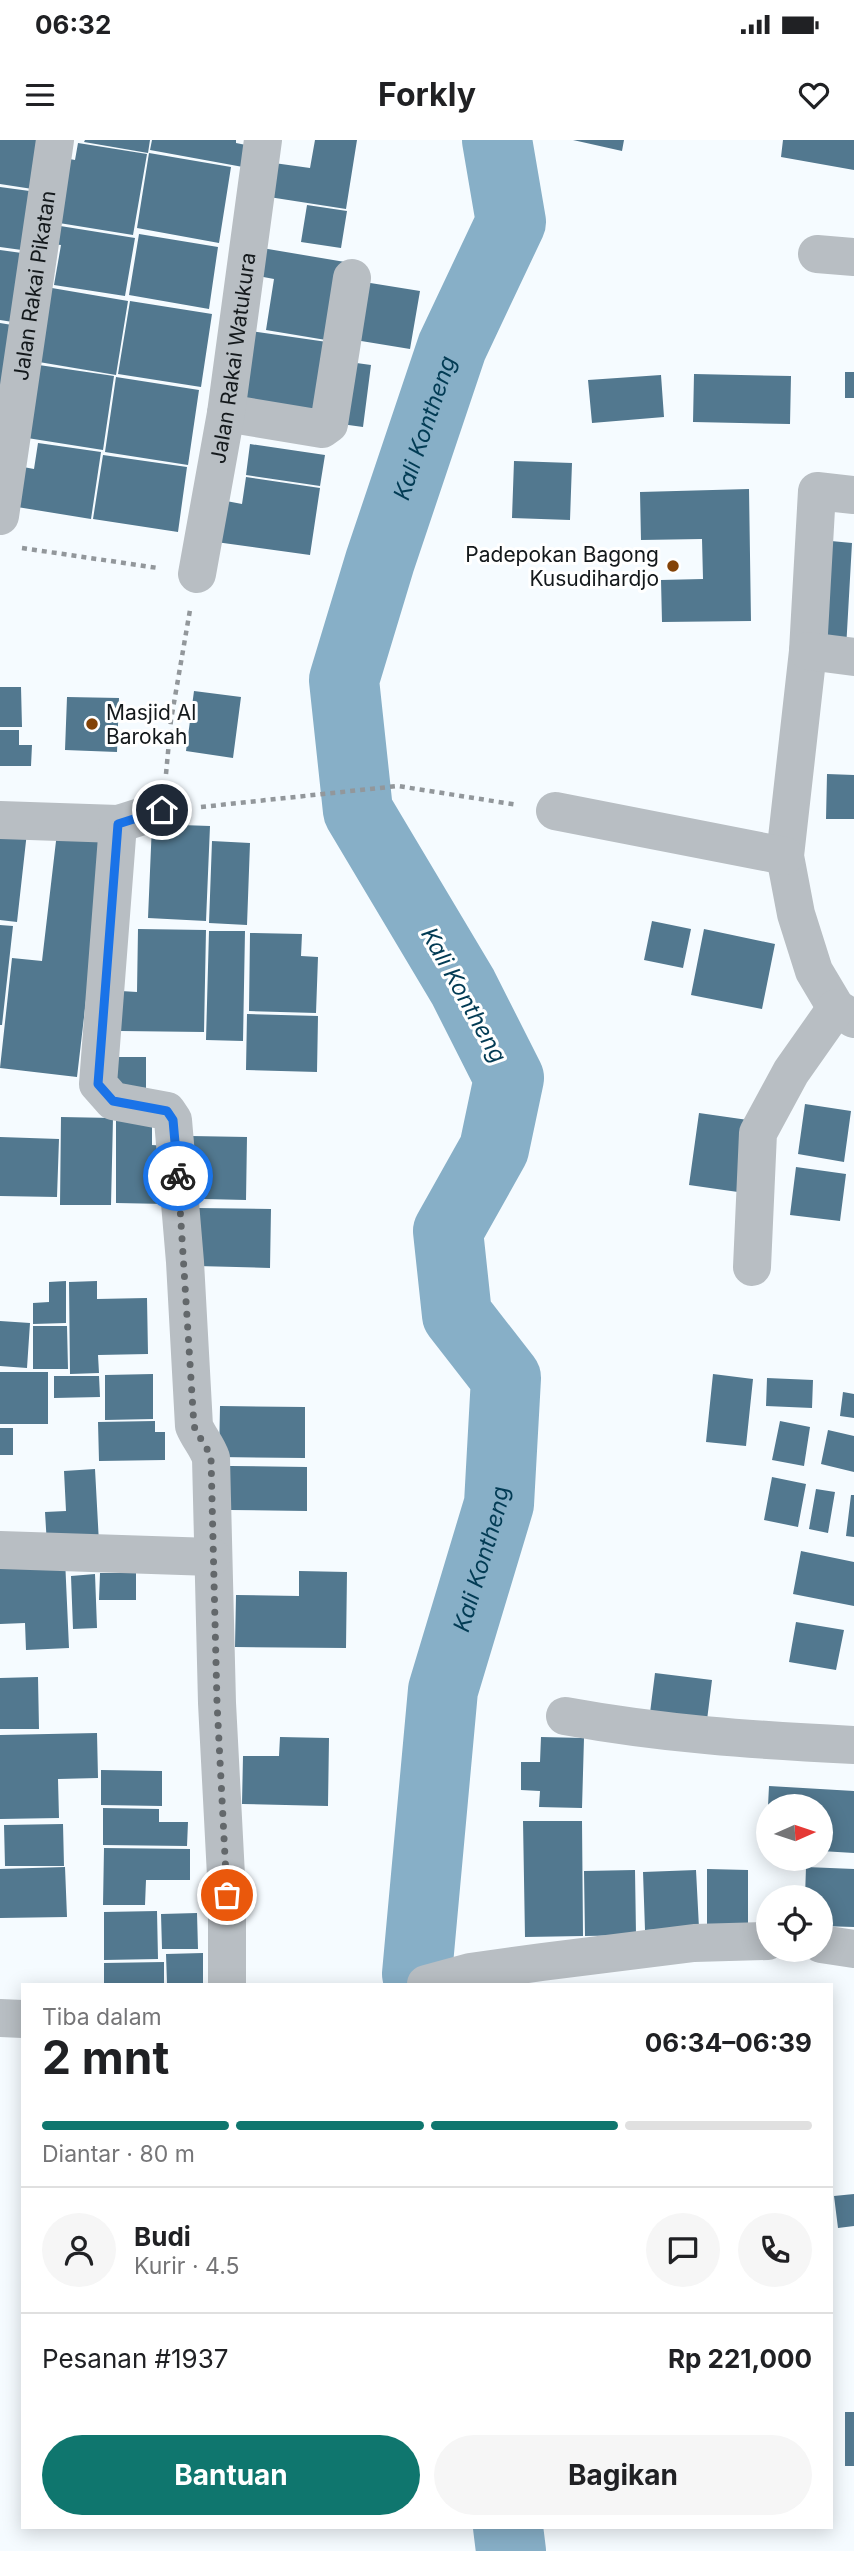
<!DOCTYPE html>
<html lang="id">
<head>
<meta charset="utf-8">
<style>
	:root { --surface:#fff; --page:#f6f6f6; --text:#202124; --muted:#757577; --line:#e0e0e0; --accent:#0f766e }
	body { margin:0; font-family:Inter,sans-serif; background:var(--page); color:var(--text); height:100vh; display:flex; flex-direction:column; font-size:26px; white-space:nowrap }
	* { box-sizing:border-box; margin:0 }
	p { font-size:23px; color:var(--muted) }
	.icon { flex:none; width:38px; height:38px; fill:none; stroke:currentColor; stroke-width:2; stroke-linecap:round; stroke-linejoin:round }
	.map { position:relative; flex:1; overflow:hidden }
	.panel { position:absolute; left:21px; top:1843px; width:812px; height:546px; display:flex; flex-direction:column; background:var(--surface); border-radius:0px; box-shadow:0 4px 18px #0003 }
	.panel>* { flex:none }
	.needle { width:46px; rotate:87deg }
	.controls { position:absolute; left:756px; top:1654px; display:grid; gap:14px }
	.controls a { display:grid; place-items:center; width:77px; height:77px; border-radius:50%; background:var(--surface); box-shadow:0 4px 18px #0003; font-size:35px }
	.pin { position:absolute; display:grid; place-items:center; width:60px; height:60px; color:#fff; margin:-30px; border:4px solid #fff; border-radius:50%; box-shadow:0 2px 7px #0007 }
	.courier { position:absolute; display:grid; place-items:center; width:70px; height:70px; margin:-35px; border:5px solid #1a73e8; border-radius:50%; background:#fff; color:#222; box-shadow:0 2px 9px #0007 }
	.head em { font-style:normal; font-weight:700 }
	.head div { display:flex; flex-direction:column-reverse }
	.head { display:flex; align-items:center; justify-content:space-between; height:119px; padding:0 21px }
	h1 { font-size:46px; font-weight:700; line-height:52px }
	.bar { display:grid; grid-template-columns:repeat(4,1fr); gap:10px 7px; align-content:center; height:84px; padding:0 21px }
	.bar i { height:9px; border-radius:5px; background:var(--line) }
	.bar .selected { background:var(--accent) }
	.bar p { grid-column:span 4 }
	.line { display:flex; align-items:center; gap:18px; padding:0 21px; border-top:2px solid var(--line) }
	.line div { flex:1 }
	.round { display:grid; place-items:center; flex:none; width:74px; height:74px; border-radius:37px; background:var(--page) }
	.primary-button { display:flex; gap:14px; margin-top:auto; padding:14px 21px }
	.primary-button a { flex:1; height:80px; border-radius:42px; background:var(--accent); color:#fff; font-size:28px; font-weight:700; line-height:80px; text-align:center }
	.primary-button a+a { background:var(--page); color:var(--text) }
	.status { display:flex; justify-content:space-between; align-items:center; height:49px; padding:0 35px; background:var(--surface); direction:ltr }
	.status svg { height:19px; fill:currentColor }
	header { display:flex; justify-content:space-between; align-items:center; height:91px; padding:0 21px; background:var(--surface); font-size:32px; font-weight:700 }
	.map>svg:first-child { display:block }
	.lines { fill:none; stroke-linecap:round; stroke-linejoin:round }
	.river { stroke:#87afc7; stroke-width:70 }
	.building { fill:#52788f }
	.path { stroke:#92979b; stroke-width:4.5; stroke-dasharray:5 5; stroke-linecap:butt }
	.minor { stroke:#b8bec3; stroke-width:38 }
	.done { stroke:#63686b; stroke-width:7; stroke-dasharray:0 12.6 }
	.route { stroke:#1a73e8; stroke-width:9 }
	.poi-dot { fill:#834308; stroke:#fff; stroke-width:2.5 }
	.labels { text-anchor:middle; dominant-baseline:central; stroke-width:6; stroke-linejoin:round; paint-order:stroke }
	.street-label { font-size:21px; fill:#14191c; stroke:#fff }
	.poi-label { font-size:21px; fill:#14191c; stroke:#fff; text-anchor:end }
	.water-label { font-size:23px; font-style:italic; fill:#023b54; stroke:#fff }
</style>
</head>
<body>
<div class="status"><b>06:32</b><svg viewBox="0 0 49 12"><path d="M0 12V9h3v3zM5 12V6h3v6zM10 12V3h3v9zM15 12V0h3v12zM26 1h20v11H26zM47 4h2v5h-2z"/></svg></div>
<header><svg class="icon" aria-label="menu" viewBox="0 0 24 24"><path d="M4 6h16M4 12h16M4 18h16"/></svg>Forkly<svg class="icon" aria-label="heart" viewBox="0 0 24 24"><path d="M12 20l-8-8c-3-5 5-10 8-4 3-6 11-1 8 4z"/></svg></header>
<div class="map">
<svg width="854" height="2411" viewBox="0 0 854 2411">
	<rect width="100%" height="100%" fill="#f5fbff"/>
	<g class="lines">
		<!-- river -->
		<g class="river">
			<path id="s1" d="M419 1844 417 1834 443 1550 499 1364 506 1238 457 1175 448 1091 494 1009 509 938 463 847 358 671 344 540 380 421 452 207 511 82 497 0"/>
			<path d="M508 2387 511 2411"/>
		</g>
	</g>
	<!-- building -->
	<path class="building" d="M0 0H46L39 50 0 44Z
		M85 0H150L148 13 84 2Z
		M152 0H236V3L246 5 243 27 150 10Z
		M315 0H357L346 69 269 57 274 23 310 28Z
		M573 0H624L622 11Z
		M783 0H854V30L781 17Z
		M78 3 147 14 133 95 53 82 64 18 75 20Z
		M149 13 231 27 219 103 137 88Z
		M0 47 37 52 29 111 0 107Z
		M307 65 347 71 341 108 301 102Z
		M54 85 135 98 125 156 54 145 61 105 51 104Z
		M139 94 218 107 209 169 129 155Z
		M262 108 345 122 332 201 266 190 274 139 258 136Z
		M0 110 29 114 19 183 0 180Z
		M358 141 420 151 410 209 349 199Z
		M46 147 128 161 116 235 33 221Z
		M130 161 212 174 201 247 118 234Z
		M0 183 18 186 0 259Z
		M250 191 334 203 323 282 238 269Z
		M342 221 371 225 363 287 334 283Z
		M32 224 114 236 103 310 21 297Z
		M845 232H854V258H845Z
		M694 234 791 236 790 284 693 282Z
		M661 235 664 277 592 283 588 240Z
		M116 237 199 250 188 325 105 312Z
		M38 303 101 312 91 379 11 366 18 326 34 329Z
		M250 304 325 315 320 346 246 335Z
		M103 315 187 327 178 392 93 379Z
		M514 321 572 323 570 380 512 378Z
		M246 337 320 348 310 415 216 402 221 360 242 364Z
		M749 349 751 481 662 482 661 440 703 439 702 399 641 400 640 352Z
		M831 401 852 403 846 509 826 508Z
		M0 547H21L22 587H0Z
		M194 551 241 557 233 618 186 611Z
		M67 557 119 558 117 612 65 610Z
		M0 590H19V605H32L31 626H0Z
		M827 634 854 635V679H826Z
		M58 684 106 689 77 937 0 928 12 818 42 821Z
		M152 684 210 686 206 781 148 778Z
		M0 688 27 692 17 782 0 780Z
		M212 701 250 703 247 785 209 783Z
		M652 781 691 789 683 828 644 820Z
		M0 785 13 786 2 885H0Z
		M138 789 206 790 204 892 121 891V851L137 852Z
		M704 789 775 804 762 869 691 855Z
		M209 791H245L243 901 206 900Z
		M250 793 302 794 301 816 318 817 316 873 249 871Z
		M247 874 318 876 317 932 246 930Z
		M115 917H146V948L115 947Z
		M805 964 851 971 844 1022 798 1014Z
		M699 973 748 980 738 1052 689 1045Z
		M61 977 113 978 111 1065H60Z
		M116 977 152 978V1005L167 1006 166 1064 116 1063Z
		M191 996 247 997 246 1060 204 1059 203 1042H191Z
		M0 997 59 999 57 1057 0 1056Z
		M796 1027 846 1034 840 1081 790 1075Z
		M198 1068 271 1069 270 1128 197 1126Z
		M66 1141V1183L33 1184V1163L49 1162V1142Z
		M97 1141V1159L147 1158 148 1214 98 1215 99 1233 70 1234 69 1142Z
		M0 1181 30 1183 27 1228 0 1226Z
		M33 1186H67L68 1229H33Z
		M0 1232H48V1284H0Z
		M153 1234V1279L105 1280V1235Z
		M713 1234 753 1239 746 1306 706 1302Z
		M54 1236H99L100 1257 54 1258Z
		M767 1238 813 1240 812 1268 766 1266Z
		M843 1252 854 1254V1278L840 1276Z
		M220 1266 305 1267V1318L219 1317Z
		M155 1281V1292H165V1320L99 1321 98 1282Z
		M780 1281 810 1287 804 1326 772 1320Z
		M0 1288H13V1315H0Z
		M828 1290 854 1296V1332L821 1324Z
		M230 1326 307 1327V1371L230 1370Z
		M95 1329 99 1403 47 1405 45 1372 66 1371 64 1331Z
		M772 1337 806 1344 798 1387 764 1380Z
		M816 1349 835 1352 828 1393 809 1389Z
		M851 1355H854V1397L846 1396Z
		M801 1411 854 1422V1466L793 1454Z
		M65 1419 69 1508 26 1510 25 1483 0 1484V1422Z
		M299 1431 347 1432 346 1508 235 1507 236 1455 299 1456Z
		M100 1433H136V1460H99Z
		M95 1434 97 1488 73 1489 71 1436Z
		M796 1482 844 1490 836 1530 789 1522Z
		M655 1533 712 1540 707 1580 650 1573Z
		M38 1537 39 1589H0V1538Z
		M97 1593 98 1638 58 1639 59 1678 0 1679V1595Z
		M280 1597 329 1598 328 1666 242 1664 243 1616H279Z
		M541 1597 584 1598 582 1668 539 1667 540 1651 521 1650V1622H540Z
		M101 1630 162 1631V1666L101 1665Z
		M769 1646 854 1651V1713L821 1711V1666H768Z
		M103 1668 159 1669V1682H188L187 1706 103 1705Z
		M523 1681H582L583 1796 525 1797Z
		M63 1684 64 1726H5L4 1685Z
		M104 1708 190 1709V1740H146L145 1765H103Z
		M65 1727 67 1777 0 1778V1729Z
		M806 1727 854 1729V1787L821 1786V1757H805Z
		M707 1729 748 1730V1792H707Z
		M635 1730 636 1795 585 1796 584 1731Z
		M696 1730 699 1788 645 1790 643 1732Z
		M157 1771 158 1819 104 1820V1772Z
		M197 1773 198 1809H162L161 1774Z
		M203 1813V1844H167L166 1814Z
		M164 1822V1844H104V1823Z
		M854 2054V2086L838 2088 834 2056Z
		M845 2272H854V2326H845Z"/>
	<g class="lines">
		<!-- path -->
		<path class="path" d="M22 408 158 428
			M166 634 171 580 190 470
			M201 667 398 646 518 665"/>
		<!-- minor -->
		<g class="minor">
			<path d="M817 114 854 117"/>
			<path d="M226 273 322 289 329 284 352 138"/>
			<path d="M854 355 817 351 808 511 785 716 796 774 814 831 836 868 854 879"/>
			<path id="s2" d="M0 376 55 0"/>
			<path id="s3" d="M197 434 226 273 263 0"/>
			<path d="M808 511 854 517"/>
			<path d="M555 671 785 716"/>
			<path d="M0 680 118 684 162 670"/>
			<path d="M118 684 98 944 113 961 167 971 173 980 185 1122 194 1286C199 1298 207 1306 211 1318L217 1563 227 1755V1844"/>
			<path d="M752 1127 758 993 791 932 836 868"/>
			<path d="M0 1410 212 1417"/>
			<path d="M565 1576C663 1594 754 1600 854 1605"/>
			<path d="M821 1804 854 1809"/>
			<path d="M426 1844 470 1832 542 1822 694 1803 768 1801"/>
			<path d="M0 1878 23 1879"/>
		</g>
	</g>
	<g class="lines">
		<!-- done -->
		<path class="done" d="M178 1036 194 1286C199 1298 207 1306 211 1318L217 1563 227 1755"/>
		<!-- route -->
		<path class="route" d="M162 670 118 684 98 944 113 961 167 971 173 980 178 1036"/>
	</g>
	<!-- markers -->
	<g class="poi-dot">
		<circle cx="673" cy="426" r="7"/>
		<circle cx="92" cy="584" r="7"/>
	</g>
	<g class="labels">
		<!-- street labels -->
		<g class="street-label">
			<text stroke="none"><textPath href="#s2" startOffset="233">Jalan Rakai Pikatan</textPath></text>
			<text stroke="none"><textPath href="#s3" startOffset="219">Jalan Rakai Watukura</textPath></text>
		</g>
		<!-- poi labels -->
		<g class="poi-label">
			<text x="659" y="414">Padepokan Bagong<tspan x="659" dy="24">Kusudihardjo</tspan></text>
			<text x="106" y="572" text-anchor="start">Masjid Al<tspan x="106" dy="24">Barokah</tspan></text>
		</g>
		<!-- water labels -->
		<g class="water-label">
			<text stroke="none"><textPath href="#s1" startOffset="1650">Kali Kontheng</textPath></text>
			<text transform="translate(464 855) rotate(61)">Kali Kontheng</text>
			<text stroke="none"><textPath href="#s1" startOffset="432">Kali Kontheng</textPath></text>
		</g>
	</g>
</svg>
<div class="controls">
<a><svg class="needle" viewBox="-14 -14 28 28"><path d="M0-13l5 13h-10z" fill="#e53935"/><path d="M0 13l5-13h-10z" fill="#757577"/></svg></a>
<a><svg class="icon" aria-label="locate" viewBox="0 0 24 24"><circle cx="12" cy="12" r="6"/><path d="M12 2v4M12 18v4M2 12h4M18 12h4"/></svg></a>
</div>
<div class="pin" style="left:227px;top:1755px;background:#ea580c"><svg class="icon" aria-label="bag" viewBox="0 0 24 24"><path d="M5 8h14l-1 12H6zM9 8a3 3 0 0 1 6 0"/></svg></div>
<div class="pin" style="left:162px;top:670px;background:#1f2937"><svg class="icon" aria-label="home" viewBox="0 0 24 24"><path d="M3 11l9-7 9 7M6 9v11h12V9"/></svg></div>
<div class="courier" style="left:178px;top:1036px"><svg class="icon" aria-label="bike" viewBox="0 0 24 24"><circle cx="6" cy="16" r="4"/><circle cx="18" cy="16" r="4"/><path d="M6 16l4-8h5l3 8M10 8l3 8H6M13 5h3"/></svg></div>
<section class="panel">
<div class="head"><div><h1>2 mnt</h1><p>Tiba dalam</p></div><em>06:34–06:39</em></div>
<div class="bar"><i class="selected"></i><i class="selected"></i><i class="selected"></i><i></i><p>Diantar · 80 m</p></div>
<div class="line" style="height:126px"><a class="round"><svg class="icon" aria-label="person" viewBox="0 0 24 24"><circle cx="12" cy="8" r="4"/><path d="M4 21q1-7 8-7t8 7"/></svg></a><div><b>Budi</b><p>Kurir · 4.5</p></div><a class="round"><svg class="icon" aria-label="chat" viewBox="0 0 24 24"><path d="M4 5h16v11H9l-5 4z"/></svg></a><a class="round"><svg class="icon" aria-label="phone" viewBox="0 0 24 24"><path d="M5 4h4l2 5-3 2q2 4 5 5l2-3 5 2v4C11 20 4 13 5 4z"/></svg></a></div>
<div class="line" style="height:91px"><div>Pesanan #1937</div><b>Rp 221,000</b></div>
<div class="primary-button"><a>Bantuan</a><a>Bagikan</a></div>
</section>
</div>
</body>
</html>
